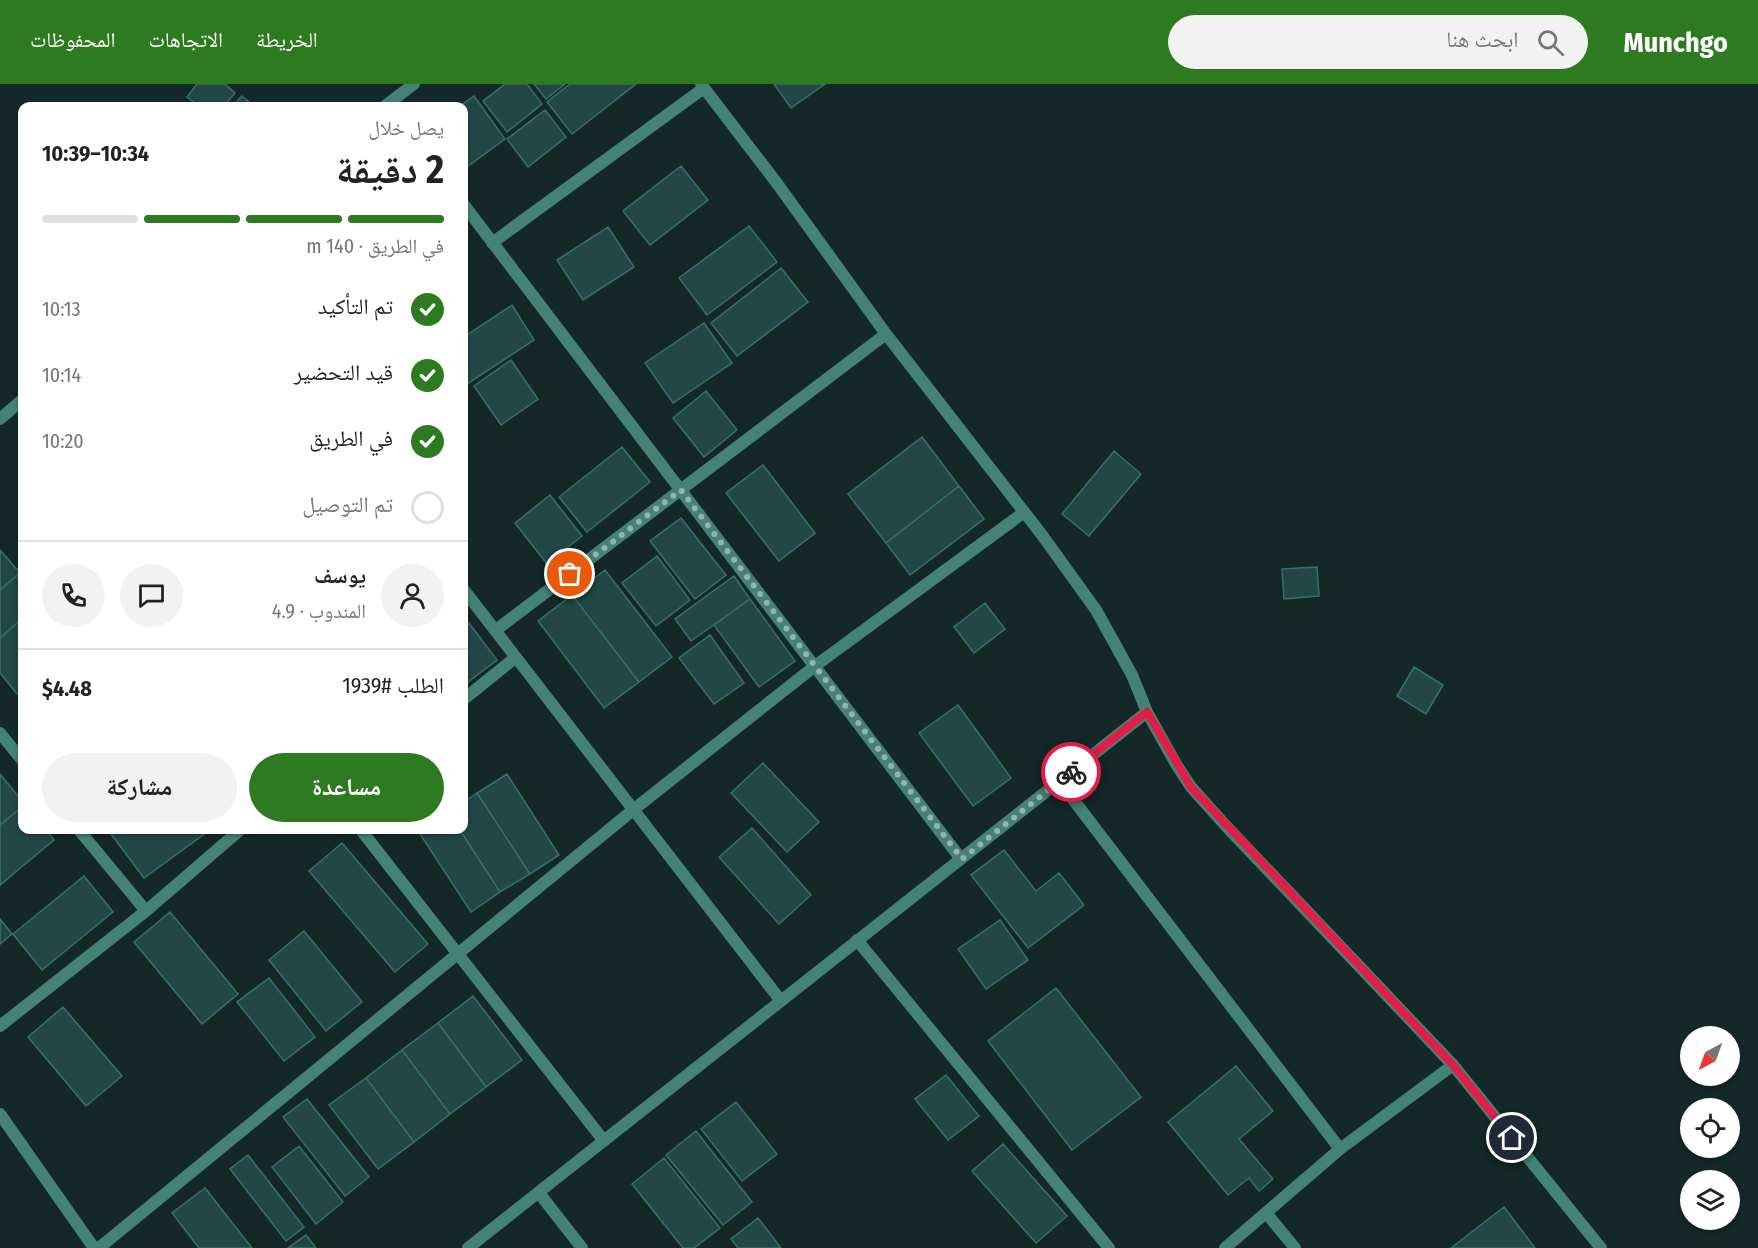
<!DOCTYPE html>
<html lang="ar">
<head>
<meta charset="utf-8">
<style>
	:root { --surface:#fff; --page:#f2f2f2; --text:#222; --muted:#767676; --line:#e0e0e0; --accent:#2d7a21 }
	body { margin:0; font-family:"Fira Sans Condensed","Noto Naskh Arabic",sans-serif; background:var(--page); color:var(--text); direction:rtl; height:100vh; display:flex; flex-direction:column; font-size:22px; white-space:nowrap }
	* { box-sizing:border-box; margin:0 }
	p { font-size:20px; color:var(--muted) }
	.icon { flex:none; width:33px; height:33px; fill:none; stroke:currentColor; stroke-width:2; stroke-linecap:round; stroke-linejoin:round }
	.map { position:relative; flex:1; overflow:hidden; direction:ltr }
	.panel { position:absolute; left:18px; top:18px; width:450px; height:732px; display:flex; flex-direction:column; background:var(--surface); border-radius:12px; box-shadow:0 2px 4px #0004; direction:rtl }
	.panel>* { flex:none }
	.needle { width:39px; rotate:221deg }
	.buttons { position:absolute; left:1680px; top:942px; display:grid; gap:12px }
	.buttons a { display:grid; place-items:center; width:60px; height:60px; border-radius:50%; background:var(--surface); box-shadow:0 2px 4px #0004; font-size:30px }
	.pin { position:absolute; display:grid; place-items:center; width:51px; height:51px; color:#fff; margin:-26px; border:3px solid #fff; border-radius:50%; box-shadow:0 2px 6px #0007 }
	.courier { position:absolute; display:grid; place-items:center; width:60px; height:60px; margin:-30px; border:4px solid #e11d48; border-radius:50%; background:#fff; color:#222; box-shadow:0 2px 8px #0007 }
	.overview em { font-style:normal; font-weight:700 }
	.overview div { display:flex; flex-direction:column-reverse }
	.overview { display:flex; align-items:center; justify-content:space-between; height:102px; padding:0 24px }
	h1 { font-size:39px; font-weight:700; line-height:45px }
	.bar { display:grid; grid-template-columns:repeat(4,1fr); gap:9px 6px; align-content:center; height:72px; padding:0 24px }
	.bar i { height:8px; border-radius:4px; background:var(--line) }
	.bar .selected { background:var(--accent) }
	.bar p { grid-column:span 4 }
	.line { display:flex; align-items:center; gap:15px; padding:0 24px; border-top:2px solid var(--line) }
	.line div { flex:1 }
	.round { display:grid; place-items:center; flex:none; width:63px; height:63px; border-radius:32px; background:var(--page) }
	ol { padding:0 24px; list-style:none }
	li { display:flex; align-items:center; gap:18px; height:66px }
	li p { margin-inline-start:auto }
	li .icon { padding:6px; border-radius:50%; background:var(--accent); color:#fff; stroke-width:4 }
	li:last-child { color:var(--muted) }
	li i { width:33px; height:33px; border:3px solid var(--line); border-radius:50% }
	.button { display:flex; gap:12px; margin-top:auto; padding:12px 24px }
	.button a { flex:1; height:69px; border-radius:36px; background:var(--accent); color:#fff; font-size:24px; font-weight:700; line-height:69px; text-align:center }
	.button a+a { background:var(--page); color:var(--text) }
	header { display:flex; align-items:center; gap:36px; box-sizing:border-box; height:84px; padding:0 30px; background:var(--accent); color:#fff }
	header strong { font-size:28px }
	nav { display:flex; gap:33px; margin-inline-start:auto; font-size:21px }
	.search { width:420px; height:54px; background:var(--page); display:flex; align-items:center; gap:15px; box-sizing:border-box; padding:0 21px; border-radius:33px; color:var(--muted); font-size:22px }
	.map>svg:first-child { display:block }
	.building { fill:#224746; stroke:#36706e; stroke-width:1.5 }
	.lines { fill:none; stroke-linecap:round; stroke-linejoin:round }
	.street { stroke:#448276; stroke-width:12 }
	.done { stroke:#97b1af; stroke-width:6; stroke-dasharray:0 10.8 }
	.route { stroke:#e11d48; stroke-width:8 }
</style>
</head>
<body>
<header>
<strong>Munchgo</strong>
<div class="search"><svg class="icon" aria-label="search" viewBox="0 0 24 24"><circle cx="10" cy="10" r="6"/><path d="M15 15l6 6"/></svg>ابحث هنا</div>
<nav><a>الخريطة</a><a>الاتجاهات</a><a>المحفوظات</a></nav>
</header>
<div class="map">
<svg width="1758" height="1164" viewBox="0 0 1758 1164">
	<rect width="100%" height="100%" fill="#142827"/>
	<!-- building -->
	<path class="building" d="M197 0H225L235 9 224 22H199L187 13Z
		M505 0H527L542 20 507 48 483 17Z
		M534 0H565L546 15Z
		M570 0H636L572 50 547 18Z
		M774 0H825L791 24Z
		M242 12 254 22H233Z
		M474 12 505 55 467 83 464 78V22H460Z
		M545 26 566 53 528 83 507 55Z
		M681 82 708 116 650 161 623 127Z
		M749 142 777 178 707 231 679 194Z
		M608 143 634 183 583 216 557 176Z
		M781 184 808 218 737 272 711 239Z
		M512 221 534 256 467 300 464 295V253Z
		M704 239 732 279 673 319 645 279Z
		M511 276 538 315 501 341 474 302Z
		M706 307 737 346 704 373 673 334Z
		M922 353 959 402 886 459 848 410Z
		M622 363 650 398 587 448 559 413Z
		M1114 367 1141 390 1089 452 1062 430Z
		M763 381 815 449 779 477 726 409Z
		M959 402 984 435 910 491 886 459Z
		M550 411 582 452 547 480 515 439Z
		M681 434 726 491 695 515 650 457Z
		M0 466 20 489 0 506Z
		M657 472 690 516 656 542 622 499Z
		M1317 483 1319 512 1284 515 1282 485Z
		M605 486 672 573 639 598 572 511Z
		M20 489 22 493V535L0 554V506Z
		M734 492 750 515 691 557 675 535Z
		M572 511 639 598 604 624 538 537Z
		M750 515 795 577 759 603 714 541Z
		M985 519 1005 545 974 569 954 543Z
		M22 535V606L17 610 0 589V554Z
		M469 539 497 576 464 601V544Z
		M710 551 744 599 714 620 679 574Z
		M1414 583 1443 601 1426 630 1397 612Z
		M958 621 1011 694 973 722 919 649Z
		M763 679 819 738 787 768 731 709Z
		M0 690 22 717V723L0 741Z
		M507 690 559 771 530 790 477 709Z
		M477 709 530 790 500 808 460 746H464V718Z
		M22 723V746H46L54 756 0 801V741Z
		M752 744 811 811 779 840 719 773Z
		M108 746H210L144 794Z
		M421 746H460L500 808 471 828 418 747Z
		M342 759 428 860 395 888 309 787Z
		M1004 766 1036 807 1059 789 1084 821 1028 864 971 791Z
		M84 792 113 828 42 886 13 850Z
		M170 828 238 910 202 940 134 858Z
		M0 835 12 850 0 860Z
		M1000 836 1028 876 986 905 958 865Z
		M304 847 362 918 326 947 269 876Z
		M269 894 315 953 284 977 237 918Z
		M1056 904 1141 1013 1072 1066 988 957Z
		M473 912 522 976 486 1003 438 939Z
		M63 923 122 992 86 1022 28 953Z
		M438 939 486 1003 450 1030 402 966Z
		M402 966 450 1030 414 1058 366 994Z
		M1236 982 1273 1027 1239 1055 1273 1095 1259 1107 1249 1094 1228 1111 1168 1038Z
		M946 991 979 1032 948 1056 915 1015Z
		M366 994 414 1058 378 1085 329 1021Z
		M307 1015 369 1093 345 1112 283 1033Z
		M736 1018 777 1070 742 1097 701 1045Z
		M696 1047 752 1118 723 1141 666 1071Z
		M1003 1060 1067 1132 1036 1159 972 1087Z
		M299 1062 343 1118 316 1140 272 1083Z
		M248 1071 304 1143 286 1157 230 1085Z
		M664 1074 720 1144 694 1164H683L632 1100Z
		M205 1104 252 1164H199L172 1129Z
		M1504 1123 1535 1164H1451Z
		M758 1134 781 1164H738L731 1155Z
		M306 1151 316 1164H288Z"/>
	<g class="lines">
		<!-- street -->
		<path class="street" d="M701 0 776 98 886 250 1042 451 1096 526 1132 591 1147 628 1176 680 1191 703 1226 742 1453 981 1601 1164
			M385 22 414 0
			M464 121 961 775
			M492 159 704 4
			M0 335 22 316
			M464 506 781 917
			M496 546 886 250
			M464 615 515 574
			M0 649 22 676
			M1059 697 1340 1065
			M79 746 146 827
			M361 746 604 1057
			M857 856 1109 1164
			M0 942 146 827 240 746
			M0 1030 94 1164
			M539 1109 582 1164
			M1267 1130 1295 1164
			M99 1164 633 726 815 582 1023 429
			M468 1164 1147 628
			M1225 1164 1340 1065 1453 981"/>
	</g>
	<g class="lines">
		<!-- done -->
		<path class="done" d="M570 490 681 406 962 775 1071 688"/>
		<!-- route -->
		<path class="route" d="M1071 688 1147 628 1191 703 1453 981 1512 1054"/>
	</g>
</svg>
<div class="buttons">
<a><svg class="needle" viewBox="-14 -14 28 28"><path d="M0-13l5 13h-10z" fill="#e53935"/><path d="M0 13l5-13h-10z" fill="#767676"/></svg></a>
<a><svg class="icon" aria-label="locate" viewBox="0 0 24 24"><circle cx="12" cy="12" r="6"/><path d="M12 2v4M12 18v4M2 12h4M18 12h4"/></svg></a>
<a><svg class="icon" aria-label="layers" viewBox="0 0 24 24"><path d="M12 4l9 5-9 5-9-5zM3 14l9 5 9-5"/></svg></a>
</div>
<div class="pin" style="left:570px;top:490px;background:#ea580c"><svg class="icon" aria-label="bag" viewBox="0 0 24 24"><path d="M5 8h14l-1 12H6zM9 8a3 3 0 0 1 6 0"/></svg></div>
<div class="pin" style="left:1512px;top:1054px;background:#1f2937"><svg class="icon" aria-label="home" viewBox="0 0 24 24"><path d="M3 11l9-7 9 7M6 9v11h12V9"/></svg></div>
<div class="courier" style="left:1071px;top:688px"><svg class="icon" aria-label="bike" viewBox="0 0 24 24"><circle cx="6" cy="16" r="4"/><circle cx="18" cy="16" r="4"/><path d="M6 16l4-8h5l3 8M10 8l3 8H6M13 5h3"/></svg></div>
<section class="panel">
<div class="overview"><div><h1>2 دقيقة</h1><p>يصل خلال</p></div><em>10:34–10:39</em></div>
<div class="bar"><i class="selected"></i><i class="selected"></i><i class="selected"></i><i></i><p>في الطريق · 140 m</p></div>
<ol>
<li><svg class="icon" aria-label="check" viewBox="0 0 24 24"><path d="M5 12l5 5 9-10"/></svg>تم التأكيد<p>10:13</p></li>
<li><svg class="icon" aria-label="check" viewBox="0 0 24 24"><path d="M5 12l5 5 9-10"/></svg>قيد التحضير<p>10:14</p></li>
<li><svg class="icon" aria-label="check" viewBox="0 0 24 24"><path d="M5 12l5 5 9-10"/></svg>في الطريق<p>10:20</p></li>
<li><i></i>تم التوصيل</li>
</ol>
<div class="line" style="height:108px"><a class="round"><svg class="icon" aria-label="person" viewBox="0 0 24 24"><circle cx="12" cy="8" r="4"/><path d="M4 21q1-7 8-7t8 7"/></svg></a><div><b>يوسف</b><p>المندوب · 4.9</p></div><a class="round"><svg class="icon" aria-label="chat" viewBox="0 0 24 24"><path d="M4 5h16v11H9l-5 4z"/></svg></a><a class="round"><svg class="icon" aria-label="phone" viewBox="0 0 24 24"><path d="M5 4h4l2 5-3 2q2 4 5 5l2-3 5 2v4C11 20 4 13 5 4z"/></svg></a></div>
<div class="line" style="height:78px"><div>الطلب #1939</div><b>$4.48</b></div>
<div class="button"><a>مساعدة</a><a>مشاركة</a></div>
</section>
</div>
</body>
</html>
